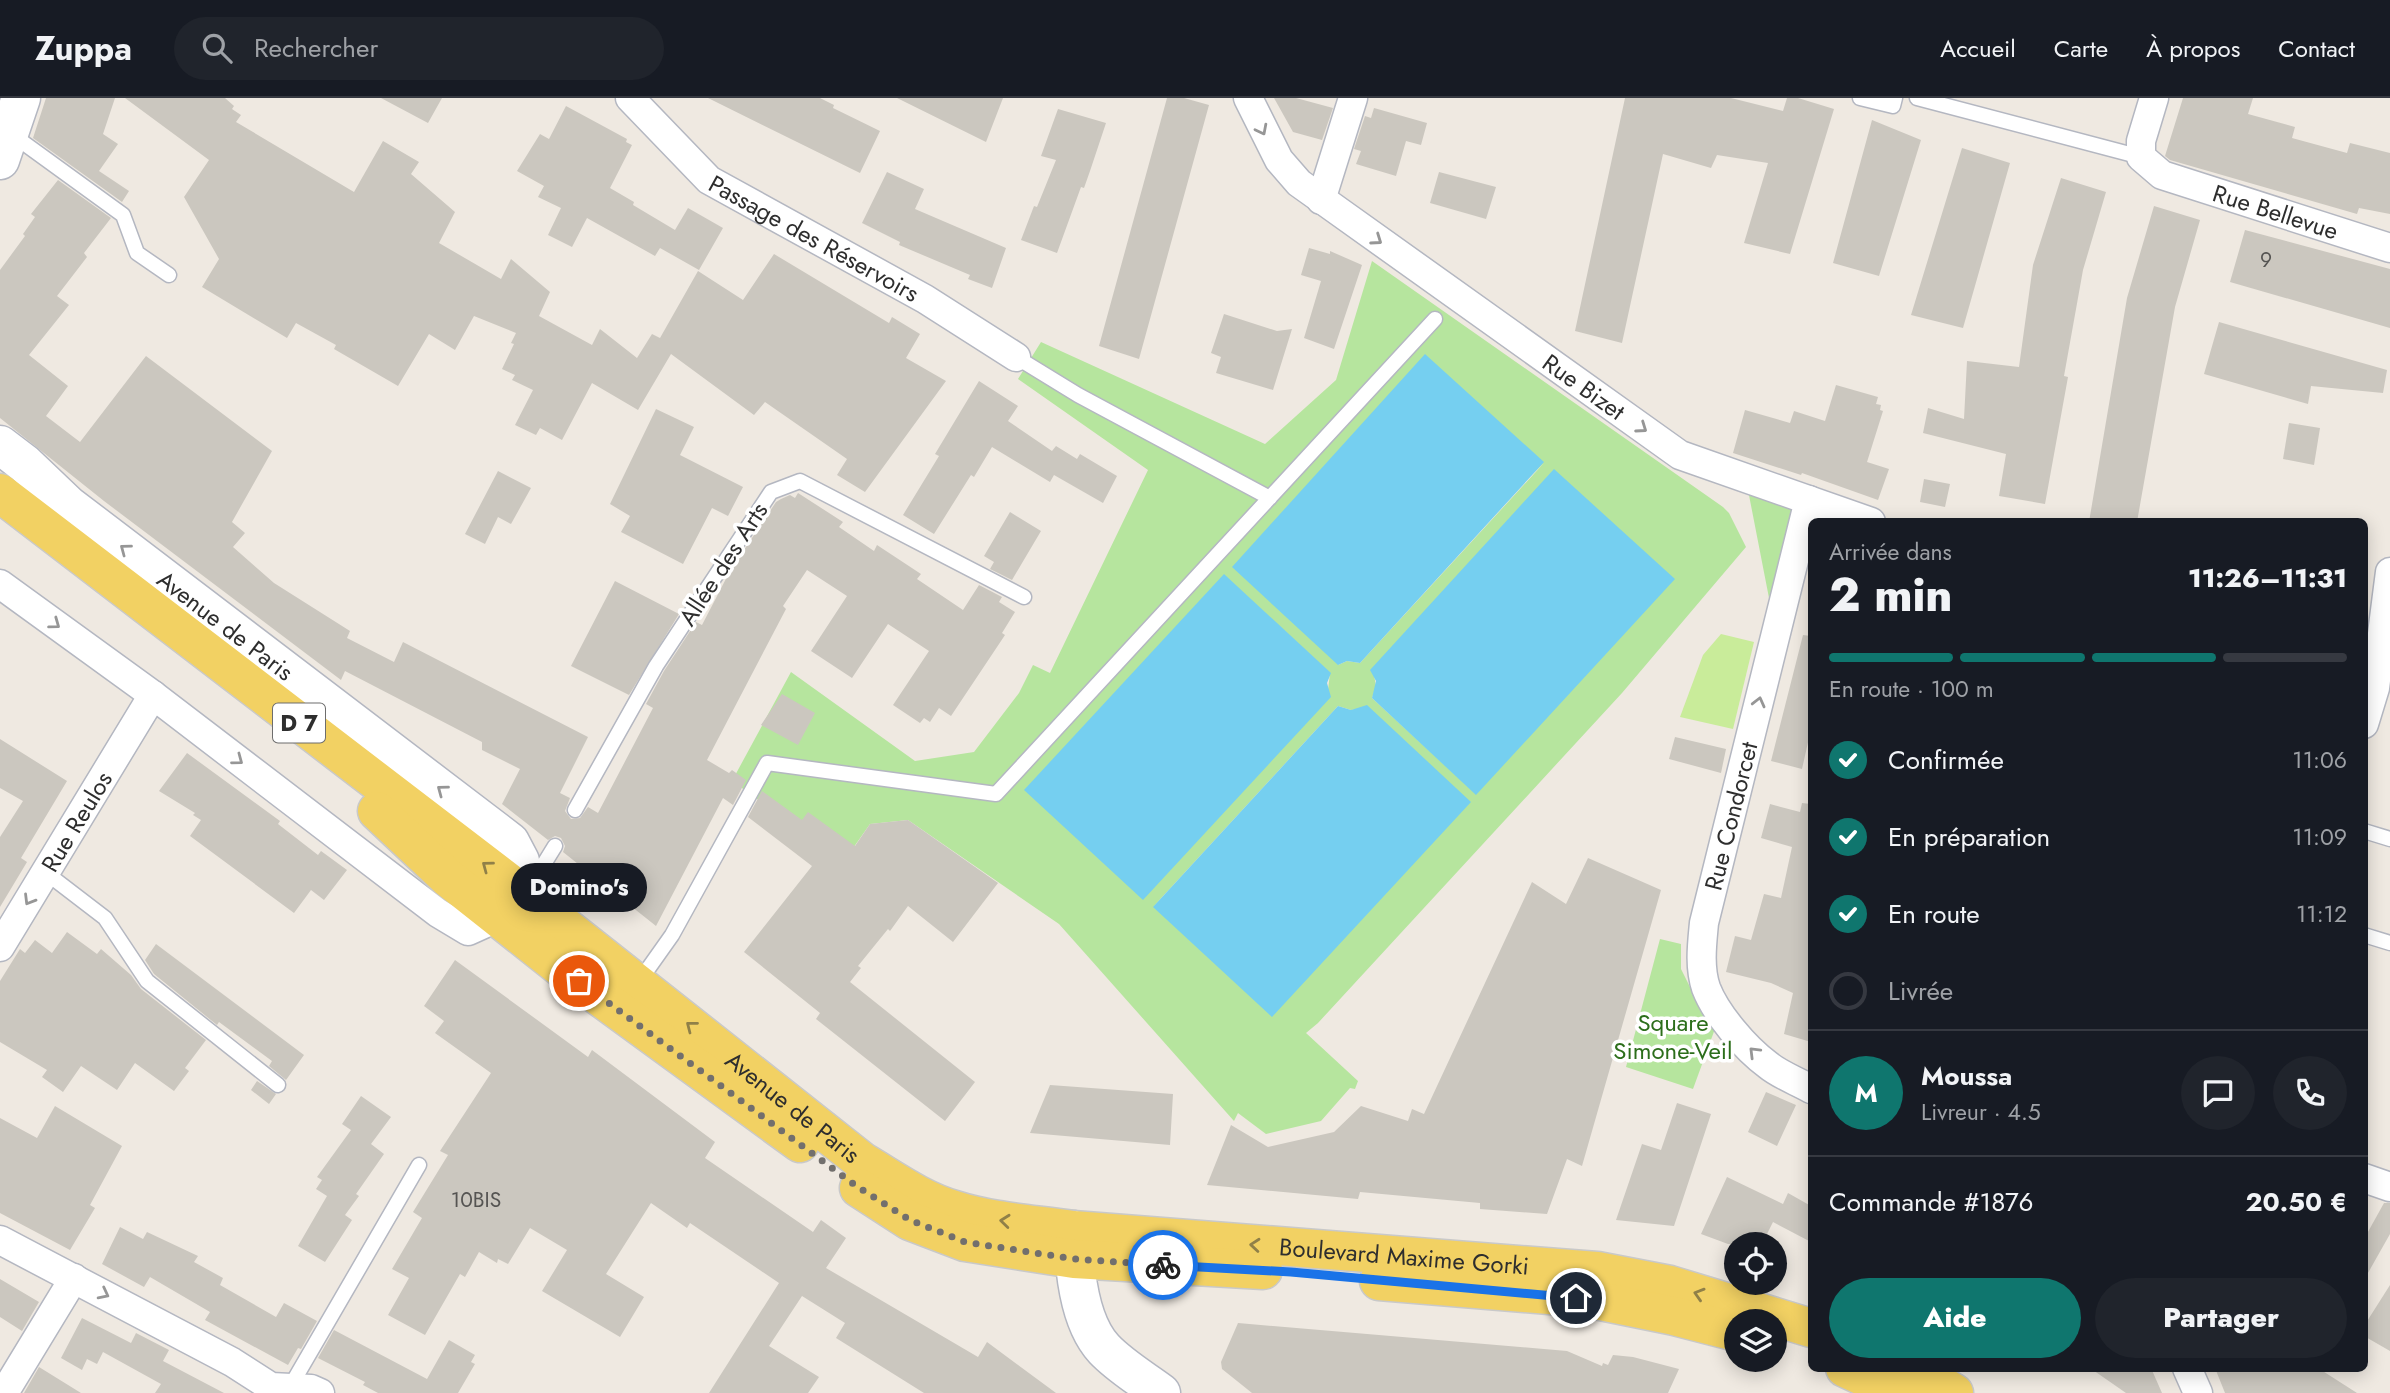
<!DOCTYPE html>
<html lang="fr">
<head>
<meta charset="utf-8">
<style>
	:root { --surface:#171b24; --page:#20242c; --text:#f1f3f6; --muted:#9ea1a6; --line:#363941; --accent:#0f766e }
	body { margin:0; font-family:Jost,sans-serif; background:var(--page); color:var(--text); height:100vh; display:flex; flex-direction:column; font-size:26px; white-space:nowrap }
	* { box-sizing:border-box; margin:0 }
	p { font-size:23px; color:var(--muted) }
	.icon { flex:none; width:38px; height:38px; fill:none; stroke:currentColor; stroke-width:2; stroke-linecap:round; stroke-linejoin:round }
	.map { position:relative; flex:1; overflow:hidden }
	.side { position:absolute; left:1808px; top:420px; width:560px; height:854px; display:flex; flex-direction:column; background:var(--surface); border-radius:10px; box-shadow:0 4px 18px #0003 }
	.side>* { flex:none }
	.tools { position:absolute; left:1724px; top:1134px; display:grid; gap:14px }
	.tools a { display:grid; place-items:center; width:63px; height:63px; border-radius:50%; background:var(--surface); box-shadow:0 4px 18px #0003; font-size:35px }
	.pin { position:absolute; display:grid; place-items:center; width:60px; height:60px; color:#fff; margin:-30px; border:4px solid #fff; border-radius:50%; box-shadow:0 2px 7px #0007 }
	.courier { position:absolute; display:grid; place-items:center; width:70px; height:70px; margin:-35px; border:5px solid #1a73e8; border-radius:50%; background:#fff; color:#222; box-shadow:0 2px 9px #0007 }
	.bubble { position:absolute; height:49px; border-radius:24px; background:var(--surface); box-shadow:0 4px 18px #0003; font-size:23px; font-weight:800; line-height:49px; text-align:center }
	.headline em { font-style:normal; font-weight:800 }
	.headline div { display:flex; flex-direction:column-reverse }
	.headline { display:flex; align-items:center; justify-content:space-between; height:119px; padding:0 21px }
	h1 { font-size:46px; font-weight:800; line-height:52px }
	.bar { display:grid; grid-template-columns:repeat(4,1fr); gap:10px 7px; align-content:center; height:84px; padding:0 21px }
	.bar i { height:9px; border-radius:5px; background:var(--line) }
	.bar .active { background:var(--accent) }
	.bar p { grid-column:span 4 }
	.line { display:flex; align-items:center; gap:18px; padding:0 21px; border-top:2px solid var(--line) }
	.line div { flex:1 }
	.round { display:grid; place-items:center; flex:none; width:74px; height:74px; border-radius:37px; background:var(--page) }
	ol { padding:0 21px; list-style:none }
	li { display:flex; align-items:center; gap:21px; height:77px }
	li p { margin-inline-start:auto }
	li .icon { padding:7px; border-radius:50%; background:var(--accent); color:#fff; stroke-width:4 }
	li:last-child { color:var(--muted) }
	li i { width:38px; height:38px; border:4px solid var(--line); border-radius:50% }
	.cta { display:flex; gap:14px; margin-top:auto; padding:14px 21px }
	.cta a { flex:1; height:80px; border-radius:42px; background:var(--accent); color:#fff; font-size:28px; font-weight:800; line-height:80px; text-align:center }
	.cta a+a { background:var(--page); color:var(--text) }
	header { display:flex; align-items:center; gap:42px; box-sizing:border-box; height:98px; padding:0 35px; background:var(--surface); border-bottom:2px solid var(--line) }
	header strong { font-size:33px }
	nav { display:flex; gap:38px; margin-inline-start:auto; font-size:24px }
	.search { width:490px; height:63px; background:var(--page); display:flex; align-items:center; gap:18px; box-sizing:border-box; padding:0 24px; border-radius:38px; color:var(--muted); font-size:26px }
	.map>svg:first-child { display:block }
	.green { fill:#b6e59e; fill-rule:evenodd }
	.pitch { fill:#c9ec9a }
	.water { fill:#75cff0 }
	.building { fill:#cbc7bf }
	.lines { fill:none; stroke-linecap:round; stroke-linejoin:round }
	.lane-casing { stroke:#b4b7c1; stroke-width:17 }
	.street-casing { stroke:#b4b7c1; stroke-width:31 }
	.secondary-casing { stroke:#b4b7c1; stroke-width:41 }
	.primary-casing { stroke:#c9c9c9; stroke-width:41 }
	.lane { stroke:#fff; stroke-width:14 }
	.street { stroke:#fff; stroke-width:28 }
	.secondary { stroke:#fff; stroke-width:38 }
	.primary { stroke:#f2d163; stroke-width:38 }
	.oneway { stroke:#969696 }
	.oneway2 { stroke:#908048 }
	.done { stroke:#726f6d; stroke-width:7; stroke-dasharray:0 12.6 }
	.route { stroke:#1a73e8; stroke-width:9 }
	.labels { text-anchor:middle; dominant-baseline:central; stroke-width:7; stroke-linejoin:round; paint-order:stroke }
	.number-label { font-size:21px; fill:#555452 }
	.shield { fill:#fff; stroke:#6d6d6d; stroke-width:2 }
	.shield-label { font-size:23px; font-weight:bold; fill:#2e2e2e }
	.street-label { font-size:24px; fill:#2e2e2e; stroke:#fff }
	.park-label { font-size:24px; fill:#2c6e1b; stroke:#fff }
</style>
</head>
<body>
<header>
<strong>Zuppa</strong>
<div class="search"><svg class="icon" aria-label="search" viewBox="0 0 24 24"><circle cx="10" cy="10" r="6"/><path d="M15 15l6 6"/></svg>Rechercher</div>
<nav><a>Accueil</a><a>Carte</a><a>À propos</a><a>Contact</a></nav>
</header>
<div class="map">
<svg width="2390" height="1295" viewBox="0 0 2390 1295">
	<rect width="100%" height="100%" fill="#efe9e1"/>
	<!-- green -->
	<path class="green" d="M1372 163 1723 409 1729 415 1746 449 1622 595 1318 925 1306 935 1358 983 1355 991 1350 990 1321 1023 1266 1036 1238 1015 1234 1023 1059 826 908 722 870 726 844 763 732 683 791 574 915 663 974 654 1019 595 1033 567 1050 575 1148 372 1018 281 1041 244 1265 346 1336 282ZM1544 365 1360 565 1347 563 1338 567ZM1224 477 1330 575 1328 592ZM1374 577 1476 696 1372 600 1376 588ZM1338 608 1351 612 1359 611 1153 809Z
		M1748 392 1796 413 1769 500Z
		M1660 841 1681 846V871L1692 893 1716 928 1693 991 1626 969Z"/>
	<!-- pitch -->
	<path class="pitch" d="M1721 536 1754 544 1733 631 1680 619 1703 557Z"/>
	<!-- water -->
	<path class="water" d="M1425 256 1544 364 1360 565 1347 563 1338 567 1232 469Z
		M1554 371 1675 481 1476 697 1372 600 1376 583 1370 572Z
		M1224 476 1331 575 1327 585 1331 599 1143 802 1024 692Z
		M1367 607 1471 704 1272 919 1153 809 1338 608 1351 612Z"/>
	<!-- building -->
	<path class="building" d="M46 0H115L103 36 118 46 99 73 129 93 122 104 33 40Z
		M125 0H225L234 8 232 11 241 17 236 24 354 94 383 43 419 64 411 76 455 114 439 145 501 181 511 161 550 194 539 218 592 247 600 231 637 260 652 236 660 240 698 173 743 202 774 156 889 225 892 219 920 236 906 260 946 283 865 394 837 377 847 361 765 304 754 317 671 256 638 312 592 285 562 342 540 330 536 337 515 327 533 292 512 282 515 277 502 271 514 246 511 245 516 235 474 218 455 252 429 236 398 288 334 251 336 247 296 225 287 240 202 189 219 161 184 99 209 62Z
		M381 0H442L428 25Z
		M708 0H820L834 7 833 10 880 33 860 75Z
		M897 0H1003L986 44Z
		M1167 0H1184L1209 7 1139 261 1099 248Z
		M1274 0H1296L1333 10 1322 42 1293 34Z
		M1625 0H1731L1783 13 1787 0H1798L1834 11 1790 156 1744 145 1768 65 1717 57 1711 70 1663 56 1622 245 1575 233Z
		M2183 0H2253L2248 16 2295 29 2292 40 2347 55 2350 45 2390 55V116L2359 110 2357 116 2170 62 2165 58Z
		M566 8 627 41 626 44 632 47 610 90 634 104 633 107 675 132 688 110 723 130 699 172 660 150 655 158 587 120 572 149 548 137 561 110 538 99 544 88 517 73 540 36 549 41Z
		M1374 10 1427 25 1421 47 1406 43 1396 78 1356 66 1361 53 1354 51 1365 18 1371 20Z
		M1058 11 1106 25 1090 73 1084 90 1081 89 1057 155 1021 142 1034 108 1037 109 1056 62 1041 58Z
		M1872 22 1921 42 1879 178 1833 165Z
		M1962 50 2010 65 1963 230 1911 217Z
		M887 74 924 91 915 111 1006 150 992 190 968 181 970 177 899 147 900 144 862 125Z
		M1439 74 1496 89 1486 121 1430 105Z
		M2061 80 2106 94 2083 172 2064 278 2068 279 2045 406 1999 398 2006 356 1923 335 1928 310 1964 321 1967 263 2019 269 2033 167Z
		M58 82 111 120 84 155 87 159 57 198 69 207 29 257 68 288 46 318 80 344 146 258 272 353 232 424 245 435 233 449 274 485 350 533 347 540 394 564 403 544 588 639 560 695 570 700 565 713 571 721 580 720 588 709 598 715 653 610 646 606 664 573 696 524 702 527 730 473 776 404 781 401 790 397 795 400 798 395 843 424 839 429 874 453 877 447 921 476 917 481 963 512 979 487 1002 499 999 504 1015 514 1002 535 1005 537 951 618 939 610 930 624 924 620 920 625 893 607 929 553 888 526 852 580 811 553 847 498 807 472 783 508 786 511 707 662 729 675 732 672 746 682 733 707 723 700 656 828 563 754 565 748 561 740 555 738 548 742 502 706 520 671 482 652V644L345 573 341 582 104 403 0 320V172L25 138 23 136 35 119 31 116Z
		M2154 108 2200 122 2175 209 2137 424H2089L2127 200Z
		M2245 132 2390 171V230L2230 184Z
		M1309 150 1330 156V153L1362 167 1334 251 1304 240 1321 183 1301 177Z
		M1224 216 1277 233 1292 231 1273 292 1216 275 1221 259 1211 255Z
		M2219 224 2387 272 2383 295 2311 288 2308 306 2204 276Z
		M979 283 1018 308 1008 323 1052 353 1056 348 1077 361 1080 356 1117 378 1103 405 1054 377 1050 384 992 349 974 379 971 377 934 436 903 417 939 358 935 356Z
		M1836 287 1878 299 1876 306 1881 307 1880 312 1883 313 1867 364 1889 371 1878 402 1802 375 1801 377 1733 355 1745 312 1790 325 1794 313 1825 323Z
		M656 311 694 329 680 357 743 389 728 418 712 410 683 466 621 434 630 418 610 406Z
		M2289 325 2320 330 2314 367 2283 361Z
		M498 373 531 390 511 426 498 419 485 446 465 436Z
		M1924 381 1950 386 1945 409 1920 404Z
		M1010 414 1041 433 1012 482 990 471 994 464 984 458Z
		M615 483 679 516 629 597 571 568Z
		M1803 537 1811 538V631L1802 671 1771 663Z
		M782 596 815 615 798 647 761 627Z
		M1675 639 1726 651 1721 675 1669 661Z
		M0 641 67 683 21 760 27 764 0 809V739L23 703 0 690Z
		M187 655 280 723 278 726 318 757 321 753 347 772 324 802 311 792 294 815 190 738 201 722 193 717 195 715 159 693Z
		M762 693 802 722 808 714 855 748 870 726 908 722 998 785 953 844 908 808 890 833 888 831 858 868 861 870 850 884 975 984 945 1023 816 921 820 915 744 854 812 768 748 719Z
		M1802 705 1811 706V944L1784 936 1793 895 1771 885 1726 874 1735 838 1751 842 1764 796 1781 800 1792 749 1761 740 1770 706 1800 714Z
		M1588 760 1661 792 1582 1068 1567 1061 1547 1116 1480 1111V1105L1360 1094 1358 1101 1207 1087 1231 1027 1268 1049 1334 1034 1361 1008 1408 1023 1412 1011 1424 1016 1532 784 1566 806Z
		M67 834 97 856 101 851 131 877 141 891 206 942 185 970 189 973 174 993 135 965 117 992 81 968 63 994 42 979 47 972 0 944V883L20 851 25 855 35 842 52 855Z
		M156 846 304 957 286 982 269 968 272 963 219 924 217 927 154 876 145 862Z
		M455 862 588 959 592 952 715 1044 705 1060 813 1134 821 1122 846 1140 826 1170 978 1259 987 1244 1056 1295H924L836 1240 845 1225 802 1198 769 1248 819 1279 808 1295H709L779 1185 690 1125 687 1130 651 1105 606 1176 644 1199 620 1239 542 1193 567 1152 530 1130 508 1166 498 1161 497 1165 479 1154 465 1179 460 1176 425 1237 388 1217 409 1180 392 1171 422 1120 413 1114 448 1057 440 1053 491 975 435 935 444 923 424 908Z
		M257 983 276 996 269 1006 251 992Z
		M1050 987 1173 996 1170 1047 1030 1035Z
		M1766 994 1796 1007 1777 1048 1748 1034Z
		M361 998 391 1019 371 1046 384 1056 356 1096 359 1098 345 1117 352 1122 325 1164 298 1148 327 1098 316 1091 322 1082 317 1079 351 1032 342 1026Z
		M1677 1005 1711 1016 1674 1128 1616 1122 1642 1046 1661 1052Z
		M55 1008 122 1048 90 1107 95 1110 70 1152 0 1115V1020L37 1040Z
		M1727 1079 1783 1106 1788 1095 1811 1108V1144L1773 1124 1762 1146H1728L1701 1136Z
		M2384 1105H2390V1136L2364 1182V1141Z
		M120 1129 143 1141 147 1134 198 1158 194 1164 223 1180 220 1187 276 1219 284 1205 317 1223 301 1251 298 1250 288 1267 205 1222 210 1214 150 1179 144 1189 102 1166Z
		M0 1181 39 1204 22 1233 0 1219Z
		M2390 1187V1253L2364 1238V1228Z
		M82 1220 131 1245 136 1235 169 1252 163 1263 224 1295H155L161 1286 103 1254 97 1266 87 1261 82 1272 61 1260Z
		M1238 1225 1567 1253 1602 1268 1603 1265 1608 1267 1613 1257 1633 1259 1679 1271 1668 1295H1252L1222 1271 1221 1264Z
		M334 1232 427 1281 449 1242 475 1257 471 1264 475 1266 458 1295H378L363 1287 365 1284 318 1260Z
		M39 1269 81 1295H24Z
		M2090 1270H2151L2162 1295H2126Z
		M2215 1270H2318L2357 1295H2225Z"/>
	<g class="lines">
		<defs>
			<path id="lane" d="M1860 0 1893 8 1895 0
				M1917 0 2141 59
				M10 35 123 117 137 155 169 177
				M1016 259 1078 297 1270 400
				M575 712 656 568 771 394 800 383 1024 499
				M2364 733 2390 741
				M45 774 105 820 147 883 278 987
				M531 787 555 748
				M2364 837 2390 845
				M638 885 672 837 767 665 996 696 1435 221
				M290 1289 419 1067"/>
			<g id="street">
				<path id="s1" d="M630 0 709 82 925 201 1016 259"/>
				<path id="s2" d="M1248 0 1279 62 1299 85 1680 357 1871 424"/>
				<path id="s3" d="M2154 0 2141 43V59L2162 77 2390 150"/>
				<path d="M1321 102 1353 0"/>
				<path d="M1809 402 1704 825C1702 846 1699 869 1706 890 1716 916 1745 950 1768 967 1780 977 1797 983 1811 991"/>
				<path d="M0 486 153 597 438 815 468 833 499 819"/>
				<path d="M2364 626 2375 590 2390 474"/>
				<path id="s4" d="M0 849 153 597"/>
				<path d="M2364 1080 2390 1089"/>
				<path d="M0 1142 232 1264 271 1289 311 1291 320 1295"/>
				<path d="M2187 1270 2198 1295"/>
				<path d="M4 1295 74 1180"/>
			</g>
			<g id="secondary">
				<path d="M0 62 21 0"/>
				<path id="s5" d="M0 347 25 366 68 407 510 744 520 763 525 797"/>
				<path d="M1073 1132C1074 1168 1078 1223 1104 1251 1120 1268 1142 1281 1161 1295"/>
			</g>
			<g id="primary">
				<path id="s6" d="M0 395 525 797 863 1064C892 1081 922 1103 955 1112 993 1124 1033 1126 1073 1132L1597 1173 1670 1187 1811 1230"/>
				<path d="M377 713 447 779 578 883 800 1045"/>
				<path d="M859 1090 910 1123 965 1144 1074 1161 1263 1172"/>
				<path d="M1379 1183 1585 1200 1674 1218 1736 1234"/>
				<path d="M1845 1270 1899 1295"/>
				<path d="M1905 1270 1936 1284 1954 1295"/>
			</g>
		</defs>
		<!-- lane casing -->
		<use href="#lane" class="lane-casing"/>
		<!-- street casing -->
		<use href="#street" class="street-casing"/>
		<!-- secondary casing -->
		<use href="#secondary" class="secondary-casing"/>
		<!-- primary casing -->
		<use href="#primary" class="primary-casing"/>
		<!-- lane -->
		<use href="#lane" class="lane"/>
		<!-- street -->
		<use href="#street" class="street"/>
		<!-- secondary -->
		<use href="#secondary" class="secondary"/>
		<!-- primary -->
		<use href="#primary" class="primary"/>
	</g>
	<!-- one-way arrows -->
	<defs><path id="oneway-chevron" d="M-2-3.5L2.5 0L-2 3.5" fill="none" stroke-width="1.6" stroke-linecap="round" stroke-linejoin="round" transform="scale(1.75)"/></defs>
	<g class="oneway">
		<use href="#oneway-chevron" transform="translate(1262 32) rotate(63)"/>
		<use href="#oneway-chevron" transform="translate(1377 142) rotate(35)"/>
		<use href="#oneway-chevron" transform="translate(1642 330) rotate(35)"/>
		<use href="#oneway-chevron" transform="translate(125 451) rotate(-143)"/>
		<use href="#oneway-chevron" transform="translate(55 526) rotate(36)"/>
		<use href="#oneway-chevron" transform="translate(1759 604) rotate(-76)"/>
		<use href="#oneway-chevron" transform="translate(238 662) rotate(37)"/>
		<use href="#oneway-chevron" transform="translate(442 692) rotate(-143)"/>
		<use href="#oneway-chevron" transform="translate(29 802) rotate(121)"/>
		<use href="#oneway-chevron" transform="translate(1754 954) rotate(-135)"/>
		<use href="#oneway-chevron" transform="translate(104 1196) rotate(27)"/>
	</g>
	<g class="oneway2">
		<use href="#oneway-chevron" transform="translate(487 768) rotate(-143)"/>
		<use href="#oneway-chevron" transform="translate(691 928) rotate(-142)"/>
		<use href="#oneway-chevron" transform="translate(1005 1123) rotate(-174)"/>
		<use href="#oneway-chevron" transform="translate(1255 1147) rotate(-175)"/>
		<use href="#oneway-chevron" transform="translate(1699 1196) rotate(-163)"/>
	</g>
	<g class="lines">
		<!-- done -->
		<path class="done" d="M579 883 855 1087 910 1122 965 1144 1074 1161 1163 1167"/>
		<!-- route -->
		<path class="route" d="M1163 1167 1291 1174 1576 1200"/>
	</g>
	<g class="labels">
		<!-- number labels -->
		<g class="number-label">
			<text x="2266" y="162">9</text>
			<text x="476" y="1102">10BIS</text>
		</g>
		<!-- shield labels -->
		<rect class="shield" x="273" y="605.5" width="52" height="39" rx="5"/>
		<g class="shield-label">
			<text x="299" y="625">D 7</text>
		</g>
		<!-- street labels -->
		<g class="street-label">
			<text stroke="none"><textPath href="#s3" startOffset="208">Rue Bellevue</textPath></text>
			<text stroke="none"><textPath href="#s1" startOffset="234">Passage des Réservoirs</textPath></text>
			<text stroke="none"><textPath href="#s2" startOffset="450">Rue Bizet</textPath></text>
			<text transform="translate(723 466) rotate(-57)">Allée des Arts</text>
			<text stroke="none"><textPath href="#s5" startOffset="289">Avenue de Paris</textPath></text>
			<text transform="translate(1731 718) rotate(-76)">Rue Condorcet</text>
			<text stroke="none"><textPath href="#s4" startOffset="147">Rue Reulos</textPath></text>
			<text stroke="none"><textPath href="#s6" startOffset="1003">Avenue de Paris</textPath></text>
			<text stroke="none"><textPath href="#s6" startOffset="1648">Boulevard Maxime Gorki</textPath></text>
		</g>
		<!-- park labels -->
		<g class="park-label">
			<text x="1673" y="924">Square<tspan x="1673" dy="28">Simone-Veil</tspan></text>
		</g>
	</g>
</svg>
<div class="tools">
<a><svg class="icon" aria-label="locate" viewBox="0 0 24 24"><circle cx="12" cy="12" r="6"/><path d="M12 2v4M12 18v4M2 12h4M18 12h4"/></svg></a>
<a><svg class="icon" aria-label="layers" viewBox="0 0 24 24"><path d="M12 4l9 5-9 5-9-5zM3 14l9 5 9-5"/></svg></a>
</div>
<div class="pin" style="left:579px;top:883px;background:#ea580c"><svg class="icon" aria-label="bag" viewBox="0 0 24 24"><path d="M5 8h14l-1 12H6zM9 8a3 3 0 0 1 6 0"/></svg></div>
<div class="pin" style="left:1576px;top:1200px;background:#1f2937"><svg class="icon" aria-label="home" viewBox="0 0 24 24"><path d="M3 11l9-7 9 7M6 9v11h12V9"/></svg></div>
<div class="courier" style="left:1163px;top:1167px"><svg class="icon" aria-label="bike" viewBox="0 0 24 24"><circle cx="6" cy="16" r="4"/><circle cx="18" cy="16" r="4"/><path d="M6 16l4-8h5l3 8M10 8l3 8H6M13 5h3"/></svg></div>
<div class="bubble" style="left:511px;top:765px;width:136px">Domino's</div>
<section class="side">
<div class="headline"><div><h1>2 min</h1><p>Arrivée dans</p></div><em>11:26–11:31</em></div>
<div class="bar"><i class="active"></i><i class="active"></i><i class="active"></i><i></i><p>En route · 100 m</p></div>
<ol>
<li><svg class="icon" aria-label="check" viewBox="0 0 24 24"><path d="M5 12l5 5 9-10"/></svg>Confirmée<p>11:06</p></li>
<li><svg class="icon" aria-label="check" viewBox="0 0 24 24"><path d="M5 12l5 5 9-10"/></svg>En préparation<p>11:09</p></li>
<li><svg class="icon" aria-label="check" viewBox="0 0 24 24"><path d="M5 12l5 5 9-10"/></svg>En route<p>11:12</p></li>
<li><i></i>Livrée</li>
</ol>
<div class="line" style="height:126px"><b class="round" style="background:var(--accent);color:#fff">M</b><div><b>Moussa</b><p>Livreur · 4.5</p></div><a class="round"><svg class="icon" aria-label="chat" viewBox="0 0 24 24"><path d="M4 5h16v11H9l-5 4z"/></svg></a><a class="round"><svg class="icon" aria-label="phone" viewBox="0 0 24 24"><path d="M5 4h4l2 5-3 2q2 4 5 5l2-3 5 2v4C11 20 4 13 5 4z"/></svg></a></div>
<div class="line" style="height:91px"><div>Commande #1876</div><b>20.50 €</b></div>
<div class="cta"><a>Aide</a><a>Partager</a></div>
</section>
</div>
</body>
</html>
